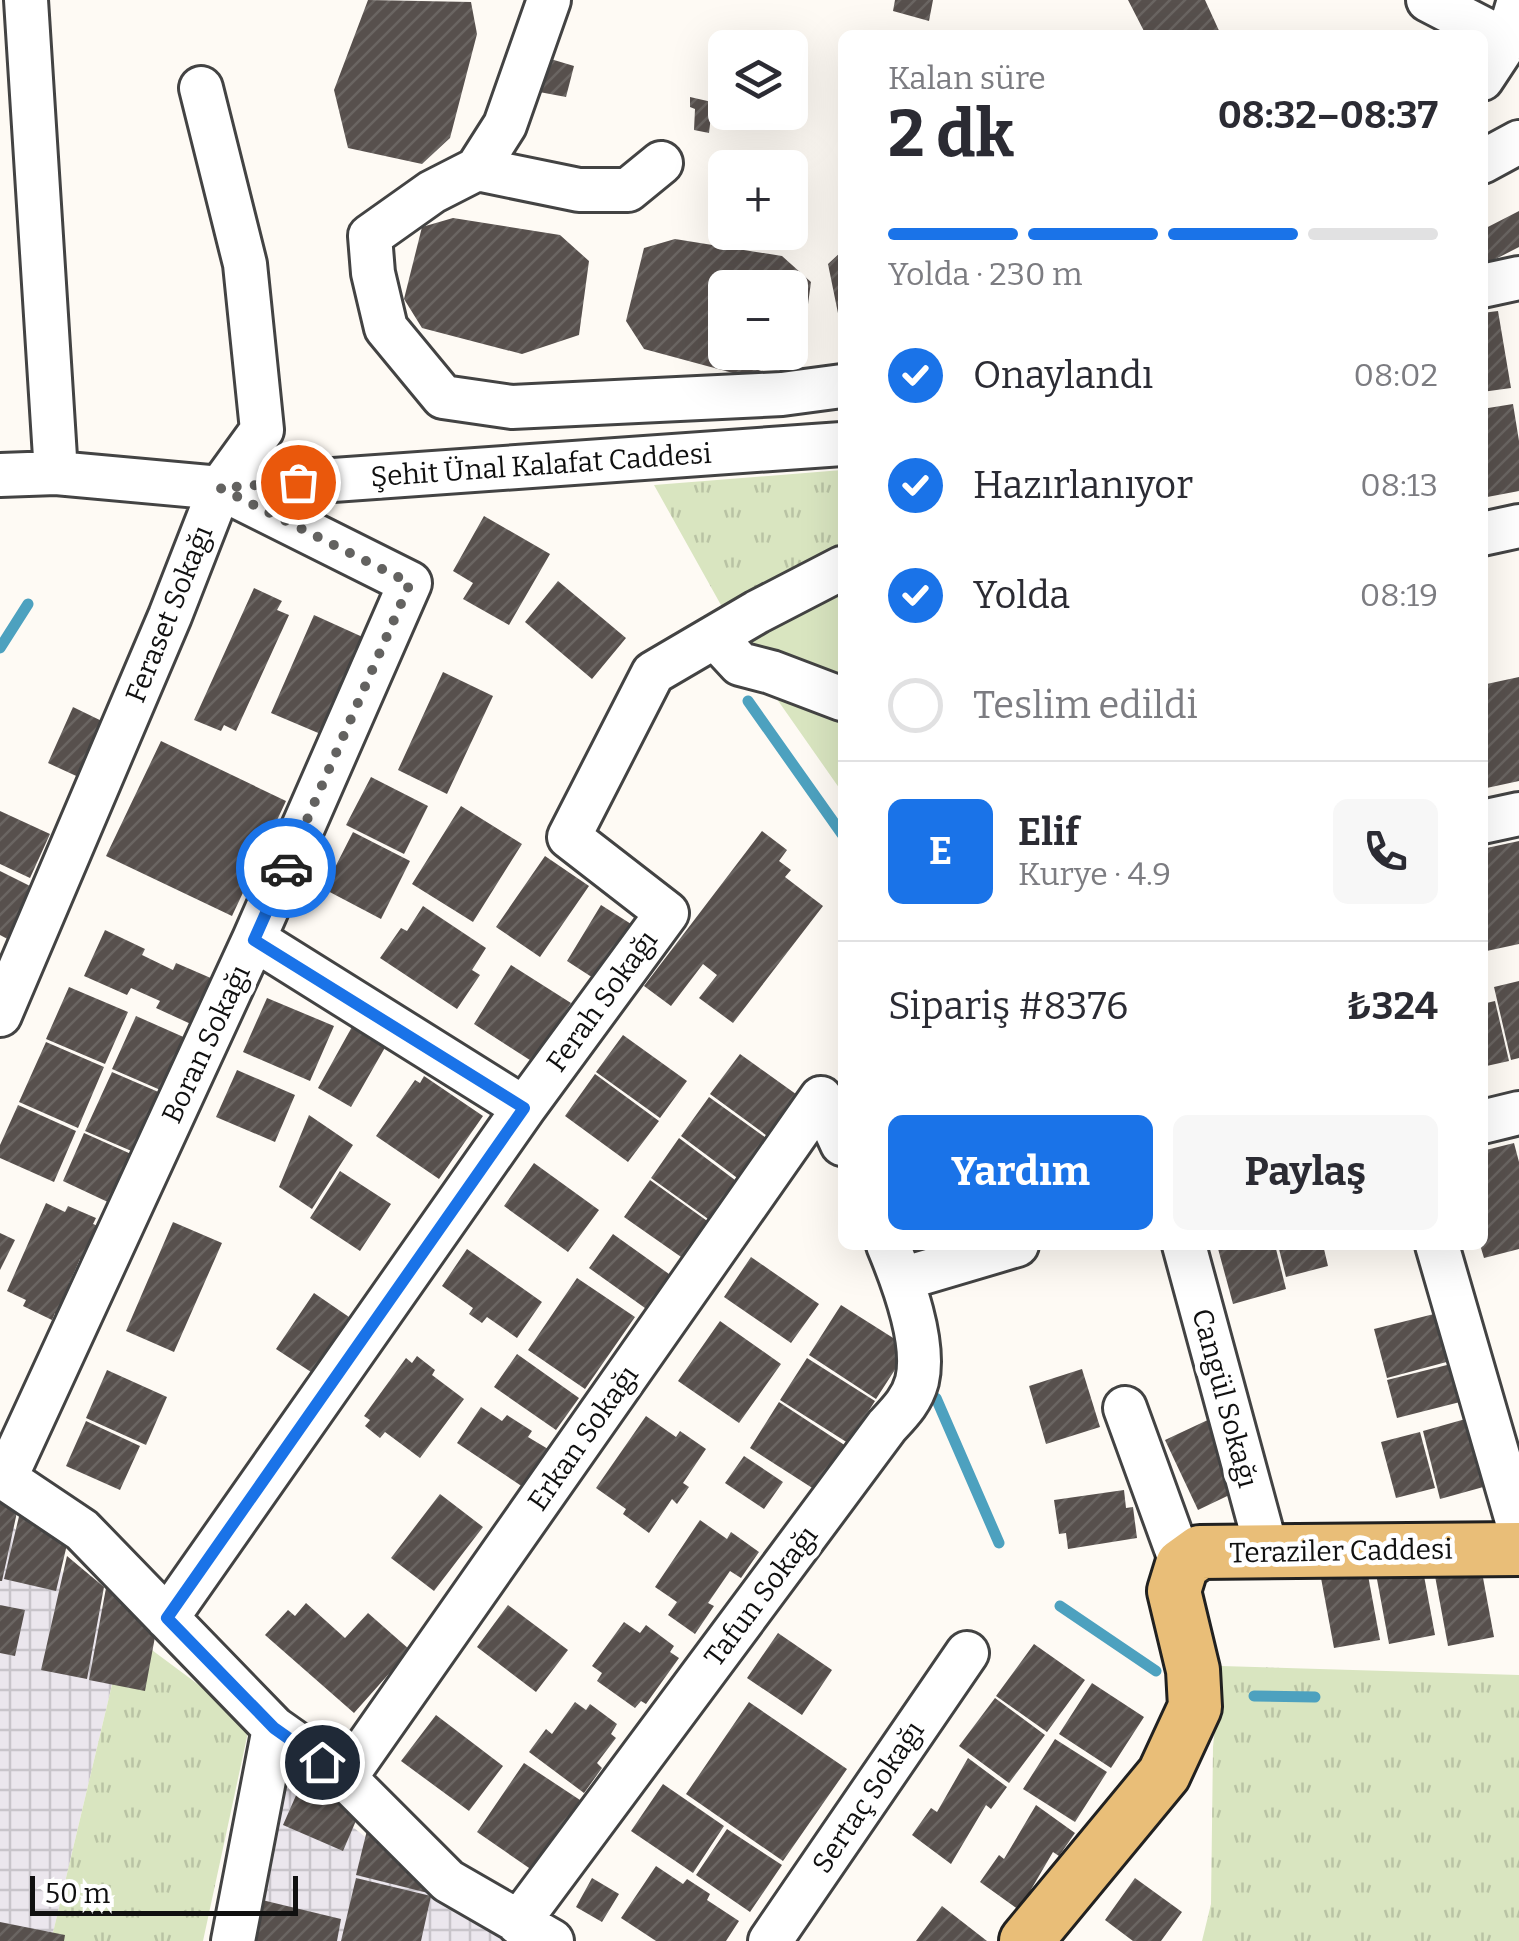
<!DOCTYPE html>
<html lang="tr">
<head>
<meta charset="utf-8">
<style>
	:root { --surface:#fff; --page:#f7f7f7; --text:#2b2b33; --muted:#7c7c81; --line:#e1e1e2; --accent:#1a73e8 }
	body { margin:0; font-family:Bitter,serif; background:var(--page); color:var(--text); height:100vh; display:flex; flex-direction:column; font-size:38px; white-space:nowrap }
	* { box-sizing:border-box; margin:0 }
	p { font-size:32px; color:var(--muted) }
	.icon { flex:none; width:55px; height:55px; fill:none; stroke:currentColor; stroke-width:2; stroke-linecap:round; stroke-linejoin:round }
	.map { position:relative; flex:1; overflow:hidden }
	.drawer { position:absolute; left:838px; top:30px; width:650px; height:1220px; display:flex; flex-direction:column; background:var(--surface); border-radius:15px; box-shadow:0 10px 40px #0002 }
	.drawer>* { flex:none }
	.buttons { position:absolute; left:708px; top:30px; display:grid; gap:20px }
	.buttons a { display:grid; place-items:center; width:100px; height:100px; border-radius:15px; background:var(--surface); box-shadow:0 10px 40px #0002; font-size:50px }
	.scale { position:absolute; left:30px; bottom:25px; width:268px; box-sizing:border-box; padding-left:10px; border:5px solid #101010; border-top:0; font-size:28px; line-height:35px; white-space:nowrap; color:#101010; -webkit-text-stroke:8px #fff; paint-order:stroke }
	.pin { position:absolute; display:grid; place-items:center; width:85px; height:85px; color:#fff; margin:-42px; border:5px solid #fff; border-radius:50%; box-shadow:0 2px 10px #0007 }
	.courier { position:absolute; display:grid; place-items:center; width:100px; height:100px; margin:-50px; border:8px solid #1a73e8; border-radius:50%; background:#fff; color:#222; box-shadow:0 2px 12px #0007 }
	.overview em { font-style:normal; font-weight:700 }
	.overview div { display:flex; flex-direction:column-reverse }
	.overview { display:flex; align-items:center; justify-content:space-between; height:170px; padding:0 50px }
	h1 { font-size:65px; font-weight:700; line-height:75px }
	.bar { display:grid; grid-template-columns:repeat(4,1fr); gap:15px 10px; align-content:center; height:120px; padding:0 50px }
	.bar i { height:12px; border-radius:8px; background:var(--line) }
	.bar .selected { background:var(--accent) }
	.bar p { grid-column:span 4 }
	.line { display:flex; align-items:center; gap:25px; padding:0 50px; border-top:2px solid var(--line) }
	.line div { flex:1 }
	.round { display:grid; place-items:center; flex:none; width:105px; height:105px; border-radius:15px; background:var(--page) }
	ol { padding:0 50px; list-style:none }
	li { display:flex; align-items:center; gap:30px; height:110px }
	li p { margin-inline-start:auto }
	li .icon { padding:10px; border-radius:50%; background:var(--accent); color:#fff; stroke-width:4 }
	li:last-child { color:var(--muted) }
	li i { width:55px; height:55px; border:5px solid var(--line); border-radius:50% }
	.cta { display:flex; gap:20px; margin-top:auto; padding:20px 50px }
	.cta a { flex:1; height:115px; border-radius:15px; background:var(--accent); color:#fff; font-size:40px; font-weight:700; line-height:115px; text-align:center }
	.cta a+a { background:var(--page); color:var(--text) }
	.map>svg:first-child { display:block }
	.industrial { fill:url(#industrial-grid) }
	.grass { fill:url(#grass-tufts) }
	.park { fill:#d9e5c0 }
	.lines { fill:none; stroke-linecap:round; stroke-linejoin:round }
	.stream { stroke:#4da1bf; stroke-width:11 }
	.building { fill:url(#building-hatch); fill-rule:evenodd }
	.minor-casing { stroke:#434343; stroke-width:48 }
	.major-casing { stroke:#212121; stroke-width:58 }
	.minor { stroke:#fff; stroke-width:42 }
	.major { stroke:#e9be78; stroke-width:52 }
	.done { stroke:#636260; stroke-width:10; stroke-dasharray:0 18 }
	.route { stroke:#1a73e8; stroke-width:12 }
	.labels { text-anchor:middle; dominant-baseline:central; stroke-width:10; stroke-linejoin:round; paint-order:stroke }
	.street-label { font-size:28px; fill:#101010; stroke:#fff }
</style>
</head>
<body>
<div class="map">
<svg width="1519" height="1941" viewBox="0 0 1519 1941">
	<defs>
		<pattern id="industrial-grid" width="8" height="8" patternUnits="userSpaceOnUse" patternTransform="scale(2.5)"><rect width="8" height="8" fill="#ebe6ed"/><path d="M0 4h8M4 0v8" fill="none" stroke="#c8c4ca"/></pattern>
		<pattern id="grass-tufts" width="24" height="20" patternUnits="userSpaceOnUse" patternTransform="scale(2.5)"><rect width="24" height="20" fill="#d9e5c0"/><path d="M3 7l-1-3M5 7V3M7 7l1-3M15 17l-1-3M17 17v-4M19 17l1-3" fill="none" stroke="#b9c3a4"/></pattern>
		<pattern id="building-hatch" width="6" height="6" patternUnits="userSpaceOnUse" patternTransform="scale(2.5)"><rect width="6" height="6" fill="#57504d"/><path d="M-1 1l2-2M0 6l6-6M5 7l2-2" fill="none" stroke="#6a6562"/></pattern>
	</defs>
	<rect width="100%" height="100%" fill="#fefaf4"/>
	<!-- industrial -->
	<path class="industrial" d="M0 1515 125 1630 51 1941H0Z
		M271 1761 431 1890 515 1941H231Z"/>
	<!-- grass -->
	<path class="grass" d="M842 470V549L726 614 654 485Z
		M125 1630 250 1723 203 1941H51Z
		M1221 1666 1519 1675V1941H1202L1211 1904 1213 1747Z"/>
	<!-- park -->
	<path class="park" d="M790 74 804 85 803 100 792 126C772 127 753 128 740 113L790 112Z
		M842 579V792L737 642Z"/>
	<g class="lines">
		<!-- stream -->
		<path class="stream" d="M0 648 28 604
			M748 701 842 834
			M936 1398 999 1543
			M1060 1606 1156 1671
			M1254 1696 1315 1697"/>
	</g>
	<!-- building -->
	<path class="building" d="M368 0 471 2 477 34 450 138 422 164 348 148 334 90Z
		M895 0H933L929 21 893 11Z
		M1128 0H1205L1221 35H1146Z
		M544 57 574 66 566 97 534 91Z
		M690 97 725 105 720 118 711 116 709 133 694 130 695 109 690 107Z
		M1519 211V247L1482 266V230Z
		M453 218 560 235 589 261 579 335 522 354 422 328 404 299 422 227Z
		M675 239 782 256 811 282 801 356 744 376 644 349 626 321 644 248ZM725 288H790V352H725Z
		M842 251V328H841L828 264Z
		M1498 311 1511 388 1482 392V313Z
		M1513 404 1519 441V491L1482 498V409Z
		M484 516 550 554 509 625 463 599 473 583 453 571Z
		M558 581 626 638 592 679 525 622Z
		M254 588 282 601 277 610 289 615 236 731 224 725 221 731 194 720Z
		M314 615 367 639 323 735 271 713Z
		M443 672 493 696 447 794 398 770Z
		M1519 677V781L1482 789V685Z
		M73 707 110 725 85 780 48 763Z
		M161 741 286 801 232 916 106 856Z
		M371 777 428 806 404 854 346 825Z
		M461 806 522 844 473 922 412 884Z
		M0 811 50 834 30 878 0 864Z
		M762 831 787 850 779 861 791 870 785 877 823 906 733 1023 699 998 717 975 703 964 671 1006 644 986Z
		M353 832 410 861 381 919 324 889Z
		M1519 841V944L1482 952V849Z
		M545 856 589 886 540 957 496 927Z
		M0 871 40 891 15 943 0 935Z
		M601 905 639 929 604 985 567 961Z
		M423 906 486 948 472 970 480 975 457 1009 380 958 401 928 407 931Z
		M105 930 145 949 142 955 173 970 176 963 213 979 193 1025 156 1008 160 1001 131 988 127 995 84 976Z
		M511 965 571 1003 533 1062 474 1024Z
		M1519 981V1058L1511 1060 1494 987Z
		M69 987 128 1012 105 1064 46 1039Z
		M267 998 334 1026 310 1081 243 1052Z
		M1495 1001 1509 1061 1482 1067V1004Z
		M136 1016 188 1039 165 1092 112 1069Z
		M353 1025 387 1044 351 1107 318 1088Z
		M623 1035 687 1081 660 1118 596 1072Z
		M46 1042 104 1067 78 1128 19 1102Z
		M740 1054 800 1097 770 1138 710 1094Z
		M237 1070 295 1095 275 1142 216 1117Z
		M112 1072 170 1097 143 1156 85 1131Z
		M595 1074 659 1121 628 1162 565 1116Z
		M424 1076 483 1116 439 1179 376 1136 415 1080 420 1083Z
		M709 1097 769 1140 740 1180 681 1136Z
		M18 1105 76 1131 54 1182 0 1158V1145Z
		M309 1115 353 1145 312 1209 279 1187Z
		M84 1133 149 1162 127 1211 63 1181Z
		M679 1138 739 1183 711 1221 651 1178Z
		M1514 1143 1519 1162V1249L1484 1258 1480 1245 1482 1151Z
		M534 1163 599 1210 568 1252 504 1206Z
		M340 1171 391 1204 360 1251 310 1218Z
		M650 1180 710 1223 684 1259 624 1217Z
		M46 1203 65 1212 68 1206 96 1218 93 1224 103 1228 87 1263 80 1259 69 1284 76 1287 62 1317 55 1313 52 1320 23 1306 26 1300 7 1291Z
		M173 1222 222 1243 174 1352 126 1331Z
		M0 1233 15 1240 0 1270Z
		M613 1234 676 1279 652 1313 589 1268Z
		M1217 1245H1275L1286 1289 1233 1304Z
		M1278 1245H1335V1246L1324 1249 1328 1266 1286 1277Z
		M467 1249 542 1302 517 1338 487 1317 482 1323 469 1314 473 1308 442 1286Z
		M751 1257 819 1304 791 1343 724 1297Z
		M577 1278 635 1317 585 1389 528 1350Z
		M314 1293 349 1317 311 1372 276 1349Z
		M841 1305 909 1348 876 1399 809 1355Z
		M1442 1312 1454 1360 1387 1378 1374 1329Z
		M720 1321 781 1364 739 1423 678 1381Z
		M517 1354 579 1398 556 1430 494 1387Z
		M417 1356 435 1370 432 1375 464 1399 420 1458 385 1432 380 1438 365 1426 370 1420 364 1416 406 1358 412 1363Z
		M807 1358 875 1401 848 1443 780 1400Z
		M1455 1363 1464 1401 1397 1418 1387 1380Z
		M1082 1369 1100 1427 1046 1444 1029 1386Z
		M107 1370 167 1397 146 1445 86 1418Z
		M779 1402 846 1446 817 1491 750 1448Z
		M481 1407 502 1421 507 1415 532 1431 528 1437 548 1449 523 1487 457 1443Z
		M646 1416 676 1437 680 1431 706 1449 683 1483 689 1487 677 1504 672 1499 649 1533 623 1514 626 1509 596 1488Z
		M1212 1418 1244 1488 1198 1510 1165 1440Z
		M1469 1418 1487 1486 1440 1499 1423 1431Z
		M86 1421 140 1446 120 1490 66 1466Z
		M1420 1432 1435 1488 1396 1498 1381 1442Z
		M744 1456 783 1482 764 1509 725 1483Z
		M1124 1490 1126 1508 1133 1507 1137 1538 1068 1549 1066 1533 1059 1534 1054 1500Z
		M440 1494 483 1527 434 1591 391 1558Z
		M0 1495 19 1503 2 1581H0Z
		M22 1504 69 1536 56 1591 4 1579Z
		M700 1520 727 1539 731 1532 759 1552 741 1578 730 1571 708 1603 714 1606 695 1634 668 1615 677 1602 655 1587Z
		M67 1556 104 1587 87 1679 41 1670Z
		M1422 1565 1435 1635 1389 1644 1376 1574Z
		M1481 1567 1494 1637 1448 1646 1435 1576Z
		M1367 1570 1380 1640 1334 1648 1321 1578Z
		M106 1588 157 1626 145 1691 89 1680Z
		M306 1603 345 1638 368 1613 410 1650 354 1713 265 1635 288 1610 295 1616Z
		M0 1605 25 1610 15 1656 0 1653Z
		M508 1605 568 1650 536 1692 477 1647Z
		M624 1622 640 1633 646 1625 674 1646 670 1652 679 1658 646 1704 641 1701 635 1708 597 1681 602 1673 592 1666Z
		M778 1633 832 1670 802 1715 747 1678Z
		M1034 1644 1085 1680 1047 1732 996 1696Z
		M1092 1683 1144 1717 1111 1768 1059 1734Z
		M995 1698 1045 1735 1009 1783 959 1746Z
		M575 1702 586 1710 590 1704 617 1724 611 1734 616 1738 597 1763 602 1768 584 1793 529 1752 546 1729 552 1734Z
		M749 1702 847 1769 783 1861 686 1794Z
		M436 1715 503 1766 469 1811 401 1761Z
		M1055 1739 1107 1772 1075 1822 1023 1789Z
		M968 1758 1007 1787 991 1809 986 1805 951 1864 912 1835 931 1808 937 1812Z
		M524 1763 580 1800 532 1870 477 1832Z
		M305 1775 364 1802 343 1851 283 1825Z
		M663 1784 724 1826 693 1873 631 1831Z
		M1036 1805 1075 1833 1059 1856 1053 1852 1019 1910 980 1882 999 1855 1004 1859Z
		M370 1818 432 1894 356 1875Z
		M727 1829 782 1865 750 1912 696 1875Z
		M656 1866 683 1884 687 1879 710 1894 707 1900 739 1921 726 1941H656L621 1918Z
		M356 1878 431 1896 421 1941H341Z
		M592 1878 619 1894 602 1922 576 1907Z
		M1135 1878 1182 1912 1161 1941H1133L1105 1920Z
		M262 1900 341 1919 337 1941H252Z
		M942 1906 987 1941H916Z
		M0 1922 65 1935 64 1941H0Z"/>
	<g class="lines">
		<defs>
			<path id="minor" d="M26 0 56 473
				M549 0 505 125 477 169 432 192 370 236 373 273 386 328 443 397 512 407 782 394 842 386
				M1428 0 1507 41
				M1482 79 1507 41 1519 0
				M1482 162 1519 142
				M477 169 579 190H628L661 163
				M1482 286 1519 278
				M0 475 56 473 220 488 842 444
				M1482 534 1519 526
				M715 637 740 664 771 672 842 699
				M1482 822 1519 814
				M254 939 524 1108
				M0 1015 170 616 220 488 262 430 245 264 201 88
				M821 1098 842 1144
				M1482 1122 1519 1113
				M1184 1245 1267 1551
				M1437 1245 1519 1528
				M902 1279 1017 1245
				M1125 1408 1182 1565
				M0 1475 82 1530 274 1728 345 1778 448 1881 552 1941
				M6 1477 254 939 410 583 220 488
				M167 1618 524 1108 667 913 569 837 653 673 757 612 842 568
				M345 1778 821 1098
				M518 1923 887 1426C900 1412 912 1400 917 1381 926 1342 903 1281 888 1245
				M233 1941 274 1728
				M770 1941 967 1653"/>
			<path id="major" d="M1026 1941 1164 1774 1195 1707 1193 1670 1174 1591 1182 1565 1200 1552 1519 1549"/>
		</defs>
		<!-- minor casing -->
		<use href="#minor" class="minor-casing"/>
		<!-- major casing -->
		<use href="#major" class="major-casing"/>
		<!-- minor -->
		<use href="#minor" class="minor"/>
		<!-- major -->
		<use href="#major" class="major"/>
	</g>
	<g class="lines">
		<!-- done -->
		<path class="done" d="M286 868 410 583 220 488 298 482"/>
		<!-- route -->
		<path class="route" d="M286 868 254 940 524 1108 167 1618 274 1728 322 1762"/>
	</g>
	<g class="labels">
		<!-- street labels -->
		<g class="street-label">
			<text transform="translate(541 465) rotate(-4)">Şehit Ünal Kalafat Caddesi</text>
			<text transform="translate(169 614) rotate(-68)">Feraset Sokağı</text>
			<text transform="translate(602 1001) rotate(-54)">Ferah Sokağı</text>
			<text transform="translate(206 1044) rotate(-65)">Boran Sokağı</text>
			<text transform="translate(1225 1398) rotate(75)">Cangül Sokağı</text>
			<text transform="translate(583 1438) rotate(-55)">Erkan Sokağı</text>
			<text transform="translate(1341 1551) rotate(-1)">Teraziler Caddesi</text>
			<text transform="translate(761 1596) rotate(-53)">Tafun Sokağı</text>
			<text transform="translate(868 1797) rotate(-56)">Sertaç Sokağı</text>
		</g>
	</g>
</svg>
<div class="buttons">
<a><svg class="icon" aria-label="layers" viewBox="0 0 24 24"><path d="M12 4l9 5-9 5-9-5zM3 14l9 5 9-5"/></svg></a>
<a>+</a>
<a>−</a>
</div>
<div class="scale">50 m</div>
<div class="pin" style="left:298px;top:482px;background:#ea580c"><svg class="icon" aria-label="bag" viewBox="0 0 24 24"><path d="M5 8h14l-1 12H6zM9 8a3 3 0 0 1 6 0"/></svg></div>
<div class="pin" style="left:322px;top:1762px;background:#1f2937"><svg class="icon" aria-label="home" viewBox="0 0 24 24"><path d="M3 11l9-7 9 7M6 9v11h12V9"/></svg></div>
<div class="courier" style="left:286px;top:868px"><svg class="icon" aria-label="car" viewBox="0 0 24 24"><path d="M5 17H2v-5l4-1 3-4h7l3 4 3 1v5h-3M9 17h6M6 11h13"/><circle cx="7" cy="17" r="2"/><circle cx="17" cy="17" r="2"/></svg></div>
<section class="drawer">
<div class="overview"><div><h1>2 dk</h1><p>Kalan süre</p></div><em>08:32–08:37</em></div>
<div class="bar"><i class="selected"></i><i class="selected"></i><i class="selected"></i><i></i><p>Yolda · 230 m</p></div>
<ol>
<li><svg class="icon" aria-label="check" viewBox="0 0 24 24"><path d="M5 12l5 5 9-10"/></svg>Onaylandı<p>08:02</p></li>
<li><svg class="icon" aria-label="check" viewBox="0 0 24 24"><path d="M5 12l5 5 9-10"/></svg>Hazırlanıyor<p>08:13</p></li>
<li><svg class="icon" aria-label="check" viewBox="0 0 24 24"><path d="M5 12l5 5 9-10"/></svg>Yolda<p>08:19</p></li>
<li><i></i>Teslim edildi</li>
</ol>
<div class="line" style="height:180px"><b class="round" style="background:var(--accent);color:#fff">E</b><div><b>Elif</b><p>Kurye · 4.9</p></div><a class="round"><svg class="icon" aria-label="phone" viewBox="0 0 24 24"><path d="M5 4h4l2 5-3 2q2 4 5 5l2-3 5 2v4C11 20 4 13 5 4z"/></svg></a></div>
<div class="line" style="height:130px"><div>Sipariş #8376</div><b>₺324</b></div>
<div class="cta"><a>Yardım</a><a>Paylaş</a></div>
</section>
</div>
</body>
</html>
